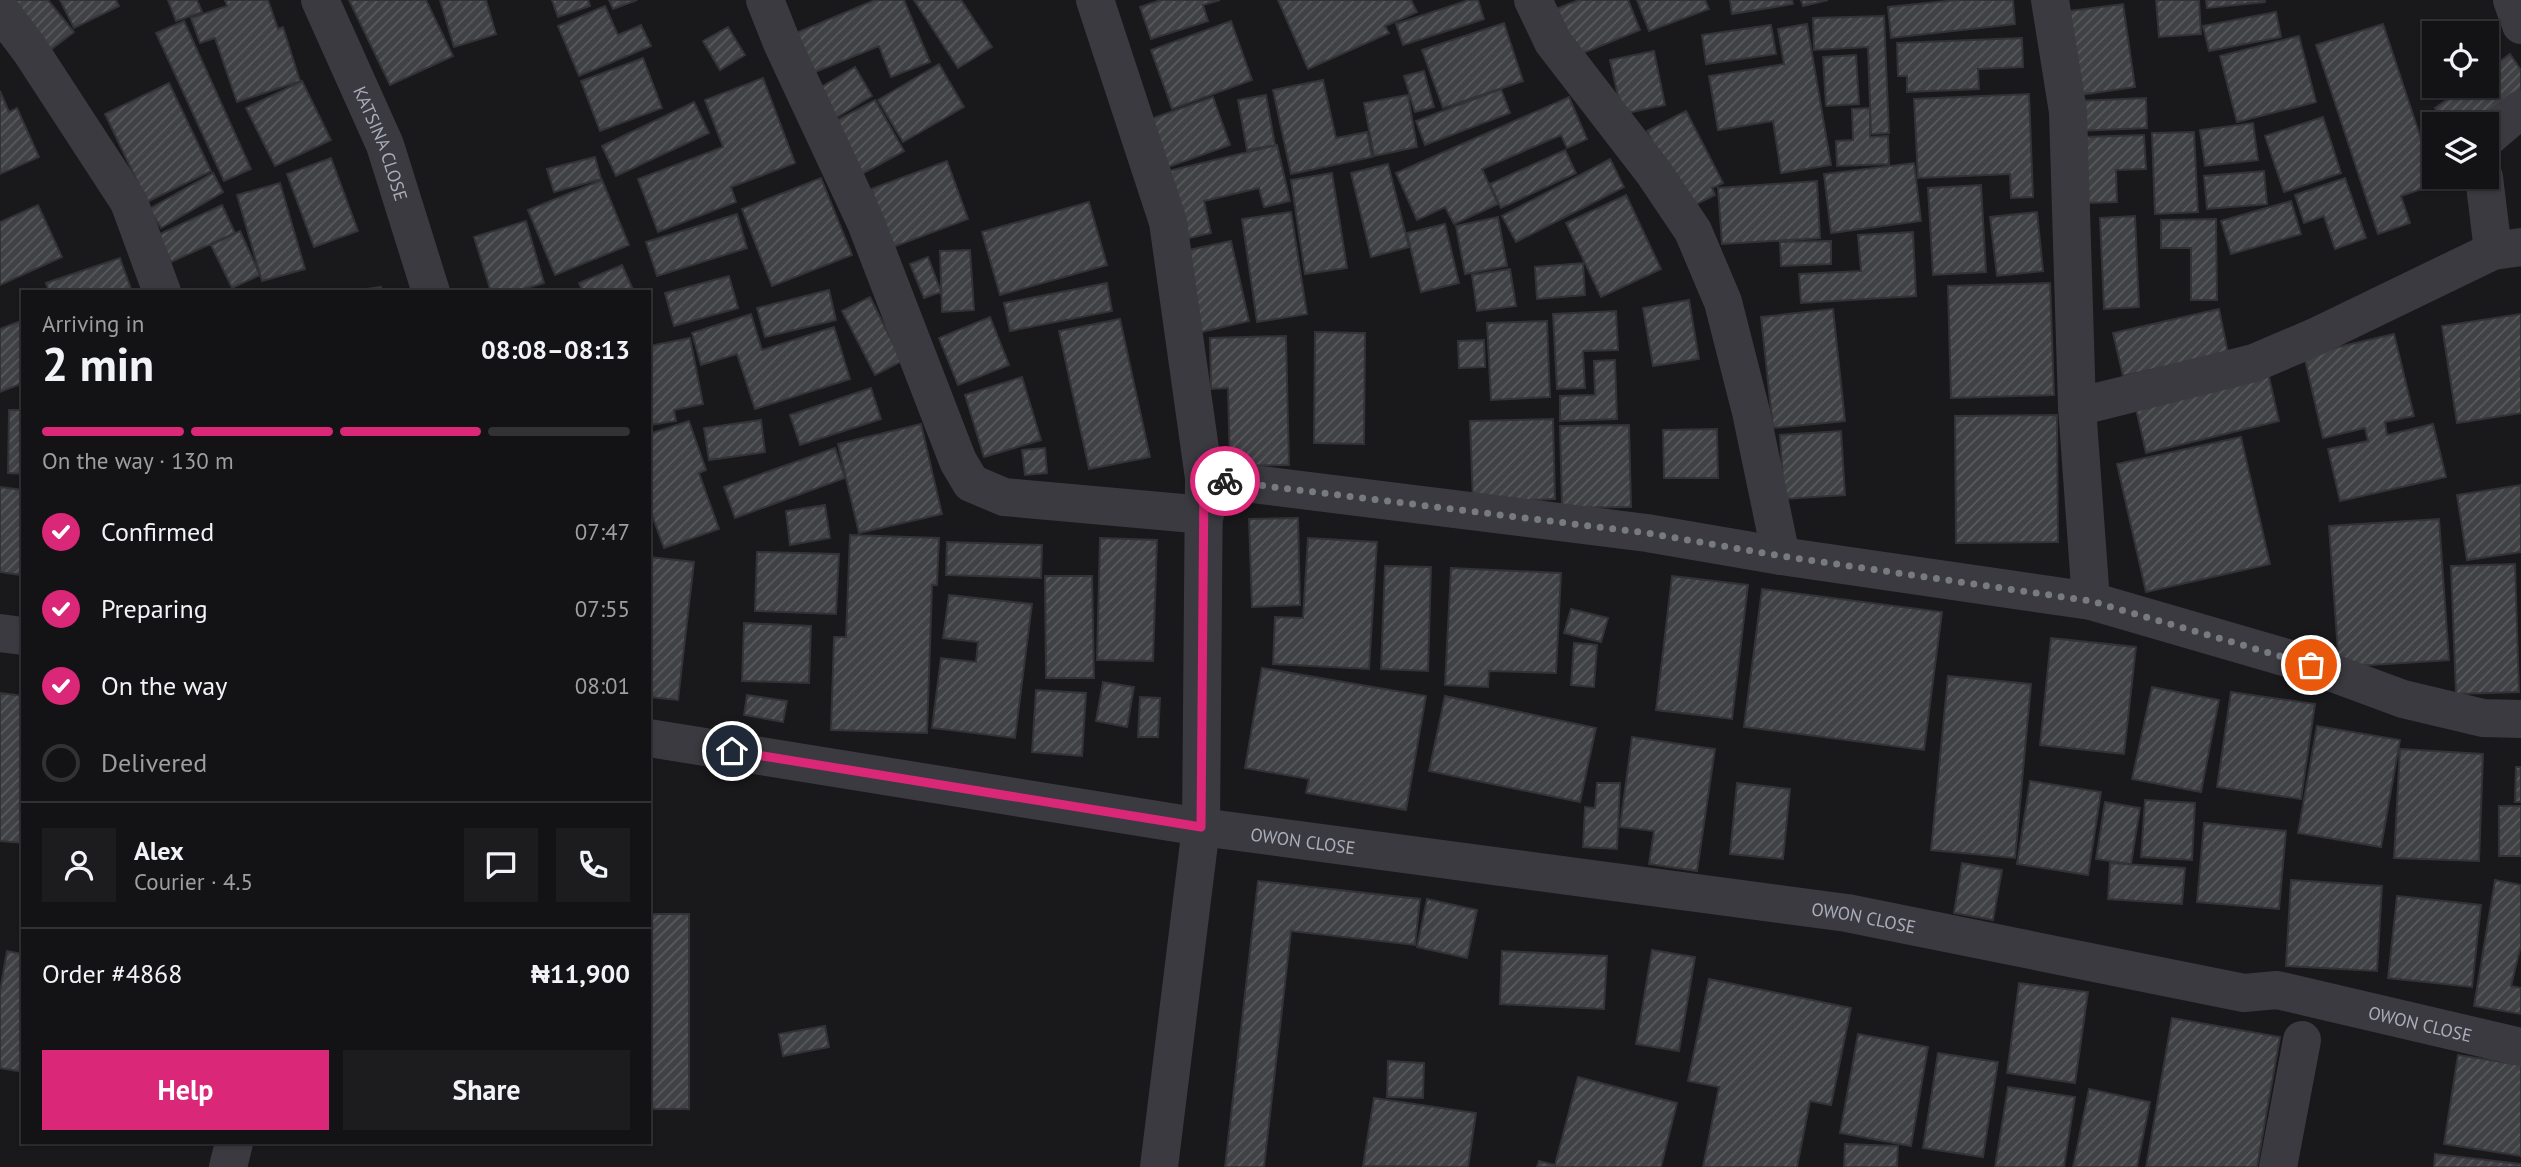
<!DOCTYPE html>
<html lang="en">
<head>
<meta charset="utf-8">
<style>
	:root { --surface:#131214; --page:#1c1b1d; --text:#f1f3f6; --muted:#9d9ea0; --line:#323234; --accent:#db2777 }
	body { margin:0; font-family:"PT Sans",sans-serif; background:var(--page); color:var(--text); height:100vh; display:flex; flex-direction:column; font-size:26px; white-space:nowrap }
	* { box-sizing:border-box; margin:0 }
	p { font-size:23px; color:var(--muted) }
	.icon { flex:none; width:38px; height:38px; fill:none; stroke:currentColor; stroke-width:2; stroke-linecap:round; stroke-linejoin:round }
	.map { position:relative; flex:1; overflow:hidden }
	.side { position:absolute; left:21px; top:290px; width:630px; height:854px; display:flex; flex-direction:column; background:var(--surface); border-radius:0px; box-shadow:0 2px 5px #0004,0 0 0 2px var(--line) }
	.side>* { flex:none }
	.tools { position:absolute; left:2422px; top:21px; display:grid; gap:14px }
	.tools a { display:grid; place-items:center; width:77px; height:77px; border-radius:0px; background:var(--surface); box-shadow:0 2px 5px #0004,0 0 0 2px var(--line); font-size:35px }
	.pin { position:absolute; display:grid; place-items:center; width:60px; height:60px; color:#fff; margin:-30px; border:4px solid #fff; border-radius:50%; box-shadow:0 2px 7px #0007 }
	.courier { position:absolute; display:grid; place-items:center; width:70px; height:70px; margin:-35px; border:5px solid #db2777; border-radius:50%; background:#fff; color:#222; box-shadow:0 2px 9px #0007 }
	.summary em { font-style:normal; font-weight:800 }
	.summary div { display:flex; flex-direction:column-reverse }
	.summary { display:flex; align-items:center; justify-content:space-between; height:119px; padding:0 21px }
	h1 { font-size:46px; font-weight:800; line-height:52px }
	.bar { display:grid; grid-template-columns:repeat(4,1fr); gap:10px 7px; align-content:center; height:84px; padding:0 21px }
	.bar i { height:9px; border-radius:5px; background:var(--line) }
	.bar .selected { background:var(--accent) }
	.bar p { grid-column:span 4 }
	.line { display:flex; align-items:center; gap:18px; padding:0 21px; border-top:2px solid var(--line) }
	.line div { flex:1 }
	.round { display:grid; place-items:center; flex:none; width:74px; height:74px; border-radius:0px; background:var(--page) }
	ol { padding:0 21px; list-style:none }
	li { display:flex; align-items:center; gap:21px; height:77px }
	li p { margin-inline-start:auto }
	li .icon { padding:7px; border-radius:50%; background:var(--accent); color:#fff; stroke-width:4 }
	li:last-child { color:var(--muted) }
	li i { width:38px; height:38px; border:4px solid var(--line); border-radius:50% }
	.primary-button { display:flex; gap:14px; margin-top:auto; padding:14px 21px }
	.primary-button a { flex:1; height:80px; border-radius:0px; background:var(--accent); color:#fff; font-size:28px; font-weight:800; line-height:80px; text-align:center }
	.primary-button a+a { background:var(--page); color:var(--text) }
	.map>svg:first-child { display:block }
	.building { fill:url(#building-hatch); stroke:#333337; stroke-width:2 }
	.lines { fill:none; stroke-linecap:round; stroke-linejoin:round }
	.minor { stroke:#3a3a40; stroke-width:38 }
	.done { stroke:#787a82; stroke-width:7; stroke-dasharray:0 12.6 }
	.route { stroke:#db2777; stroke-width:9 }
	.labels { text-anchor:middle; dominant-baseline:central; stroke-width:7; stroke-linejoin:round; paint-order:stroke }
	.street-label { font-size:18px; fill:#abaeba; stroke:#141316 }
</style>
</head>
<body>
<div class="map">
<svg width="2521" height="1167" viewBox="0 0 2521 1167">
	<defs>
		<pattern id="building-hatch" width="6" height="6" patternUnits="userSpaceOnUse" patternTransform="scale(1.75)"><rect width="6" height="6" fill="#404145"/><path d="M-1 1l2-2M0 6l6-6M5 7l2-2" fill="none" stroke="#595a5e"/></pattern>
	</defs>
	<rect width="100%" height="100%" fill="#19181b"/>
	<!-- building -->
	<path class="building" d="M4 0H48L74 32 45 54Z
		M60 0H116L119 6 74 28Z
		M168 0H197L202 12 176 21Z
		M225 0H268L278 29 283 27 300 81 237 102 215 38 200 43 191 18 227 6Z
		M349 0H426L453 56 390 85Z
		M440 0H486L496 34 454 47Z
		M552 0H588L590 6 558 17Z
		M609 0H637L613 9Z
		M875 0H904L930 62 891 77 879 46 808 75 791 35Z
		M914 0H961L992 47 958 68Z
		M1161 0H1220L1203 5 1208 21 1151 39 1140 7Z
		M1278 0H1411L1417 12 1385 26 1389 33 1308 69Z
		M1469 0H1478L1484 19 1403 45 1396 24Z
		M1579 0H1628L1640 30 1578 55 1548 12Z
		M1637 0H1705L1709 9 1649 31Z
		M1730 0H1792L1793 4 1732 14Z
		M1801 0H1828L1803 6Z
		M1956 0H2013L2015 24 1891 38 1888 7Z
		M2156 0H2199L2201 34 2159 37Z
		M2206 0H2265V2L2207 8Z
		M2123 4 2135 87 2073 96 2061 12Z
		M605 6 618 35 641 25 651 46 579 76 558 26Z
		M2276 12 2281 37 2209 51 2203 26Z
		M1884 16 1889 133 1871 134 1868 47 1814 50 1813 18Z
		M184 21 251 169 224 181 156 33Z
		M1231 21 1252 80 1172 109 1151 50Z
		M1504 23 1523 81 1443 108 1422 50Z
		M1807 24 1831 165 1781 173 1773 121 1718 130 1709 76 1784 64 1778 29Z
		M2383 24 2436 184 2401 196 2410 223 2378 234 2316 45Z
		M1771 25 1776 54 1706 64 1702 35Z
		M728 27 745 55 720 70 703 41Z
		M2299 36 2316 102 2237 122 2220 56Z
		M2022 38 2023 67 1978 69 1979 89 1907 92V76H1898L1897 43Z
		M1654 51 1665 105 1622 114 1610 60Z
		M2510 54 2521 70V89L2471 124H2447L2435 108 2466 86H2487V71Z
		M1856 55 1859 104 1826 106 1823 57Z
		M643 58 662 108 600 131 581 81Z
		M939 64 964 107 903 142 878 100Z
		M855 67 872 96 834 119 816 90Z
		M1424 71 1434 107 1415 112 1404 76Z
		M763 78 795 163 731 187 736 202 658 232 638 179 723 147 705 100Z
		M1323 80 1336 138 1367 132 1372 157 1291 174 1273 90Z
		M302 81 331 140 275 166 246 108Z
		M169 83 211 171 147 202 105 114Z
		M1501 89 1510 113 1425 145 1416 121Z
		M0 91 9 112 17 108 39 157 0 174Z
		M2029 94 2033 197 2011 198 2010 174 1918 178 1914 99Z
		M1266 95 1275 145 1247 150 1238 100Z
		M1408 95 1417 147 1374 156 1364 103Z
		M1213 97 1230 145 1157 171 1139 123Z
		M1569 97 1587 139 1567 148 1561 135 1482 169 1498 204 1454 224 1445 207 1417 220 1396 173Z
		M2146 98 2147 128 2079 131 2077 101Z
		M875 100 904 151 862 174 834 122Z
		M694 102 709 133 616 176 602 146Z
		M1870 108V137L1888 136 1889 164 1837 166 1836 141 1853 140 1852 109Z
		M1686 111 1723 183 1712 188 1715 195 1686 209 1647 131Z
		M2323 117 2341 173 2284 192 2265 136Z
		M2253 123 2258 160 2205 166 2200 130Z
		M2194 132 2198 212 2155 214 2152 133Z
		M2144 135 2146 169 2116 170 2117 202 2086 203 2084 137Z
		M1277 145 1290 201 1264 207 1259 188 1204 201 1211 233 1176 241 1160 173Z
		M1565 150 1576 173 1501 208 1490 184Z
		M595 157 601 179 554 192 547 169Z
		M331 158 358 231 314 247 287 174Z
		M1610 159 1624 187 1516 242 1502 216Z
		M947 161 968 219 893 247 871 189Z
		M1914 163 1921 221 1831 233 1824 174Z
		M1388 164 1409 247 1371 257 1351 173Z
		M2264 171 2267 204 2207 209 2204 176Z
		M213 173 223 192 161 228 149 209Z
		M1332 173 1347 268 1305 274 1291 180Z
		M821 178 852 255 772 286 742 209Z
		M2345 178 2366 238 2335 249 2324 216 2304 223 2295 195Z
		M602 180 629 245 555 275 528 210Z
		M1817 181 1820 238 1722 244 1718 188Z
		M280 183 305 269 262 281 237 195Z
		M1981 185 1986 272 1933 275 1928 188Z
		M1626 195 1661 269 1601 297 1566 223Z
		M2291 201 2301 234 2231 254 2221 221Z
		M1089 202 1107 265 1000 295 982 232Z
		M38 205 62 257 0 285V222Z
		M222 205 235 233 171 262 158 235Z
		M1291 212 1307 314 1257 322 1242 219Z
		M2037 212 2043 271 1997 276 1990 217Z
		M737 214 747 248 657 276 646 242Z
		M2135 216 2139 307 2104 309 2100 218Z
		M1498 217 1507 266 1465 274 1456 226Z
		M2216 219 2217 300H2191V248H2161V220Z
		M526 221 544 283 513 292H491L474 237Z
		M1445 224 1459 283 1421 292 1407 233Z
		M240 231 260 275 232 288 211 245Z
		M1913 232 1916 296 1801 303 1799 274 1861 271 1858 235Z
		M1231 241 1249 321 1197 333 1179 252Z
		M1831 241V264L1781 266 1780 242Z
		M970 250 974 310 942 312 940 251Z
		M928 257 941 292 924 298 910 264Z
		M120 258 132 292H49L46 283Z
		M1583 263 1585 295 1537 299 1535 267Z
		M622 265 634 292H583L579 283Z
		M1510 269 1516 306 1477 311 1472 275Z
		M729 276 738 308 674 326 665 293Z
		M1107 283 1112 311 1010 331 1004 303Z
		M2050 283 2054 395 1951 398 1948 286Z
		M381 287 382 292H348Z
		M829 290 836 320 765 337 757 308Z
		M870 297 902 361 875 375 842 311Z
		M1689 300 1699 359 1653 366 1643 308Z
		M1833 309 1845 421 1773 428 1761 317Z
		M2219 309 2228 353 2123 376 2113 333Z
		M1616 311 1618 350 1583 351 1585 388 1557 389 1553 314Z
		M751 314 762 350 834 327 850 379 755 409 737 354 701 365 692 333Z
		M2521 314V413L2457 423 2442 326Z
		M990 317 1009 365 958 385 939 338Z
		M1120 319 1150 457 1089 469 1059 331Z
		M23 320V383L0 392V329Z
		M1547 321 1550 397 1491 400 1487 323Z
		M1315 332 1365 333 1364 444 1314 443Z
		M2394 334 2414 416 2385 422 2387 435 2433 424 2446 477 2340 501 2328 449 2368 441 2365 428 2323 438 2304 355Z
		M1286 336 1289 465 1230 466 1228 388 1211 389 1210 338Z
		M690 338 703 404 674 410 676 421 649 425V346Z
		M1484 340 1485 367 1459 368 1458 341Z
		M1615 360 1617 419 1560 421V396L1595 395 1594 361Z
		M2267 368 2279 421 2146 453 2134 400Z
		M1022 377 1041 440 984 457 965 395Z
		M871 388 881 419 800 445 790 415Z
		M9 410H23V474L8 473Z
		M2057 415 2058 542 1956 543 1955 416Z
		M1553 419 1555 499 1473 502 1470 421Z
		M761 420 765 452 709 460 704 428Z
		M689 421 706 470 699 473 719 529 664 548 649 507V434Z
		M921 424 942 514 859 533 838 444Z
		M1629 425 1631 507 1562 508 1560 426Z
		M1717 429 1718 478H1664L1663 430Z
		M1841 431 1845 495 1784 499 1780 435Z
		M2241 437 2270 564 2146 592 2117 464Z
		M835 448 845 478 735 518 724 487Z
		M1045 448 1047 473 1025 475 1022 450Z
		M2521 485V552L2467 560 2457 495Z
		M0 487 23 490 21 575 0 572Z
		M825 505 830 538 790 545 786 511Z
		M1298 518 1300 605 1252 607 1249 519Z
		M2439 519 2449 660 2339 667 2329 526Z
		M850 535 939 538 937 585H932L927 733 831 730 834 637H846Z
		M1100 538 1157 540 1153 661 1097 660Z
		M1308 538 1377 542 1369 669 1273 664 1275 617 1303 618Z
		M947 542 1042 545 1041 578 946 575Z
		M757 552 839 554 836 614 755 611Z
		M649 557 694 562 678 700 649 697Z
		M2515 564 2519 692 2456 694 2451 566Z
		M1385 566 1431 567 1428 671 1381 669Z
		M1451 568 1561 573 1556 673 1489 671 1488 687 1445 685Z
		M1045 576H1092L1094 678H1046Z
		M1672 576 1748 585 1732 719 1656 710Z
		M1762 589 1942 612 1924 750 1744 727Z
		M949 595 1032 604 1015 738 932 728 941 658 976 662 978 642 943 638Z
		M1571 609 1608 618 1601 642 1564 633Z
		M744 623 811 626 809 683 742 681Z
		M2051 638 2136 647 2124 754 2040 745Z
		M1574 643 1597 645 1594 687 1571 685Z
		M1262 668 1426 696 1406 810 1306 793 1309 779 1245 768Z
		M1948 676 2031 684 2015 858 1931 850Z
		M1103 682 1134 687 1127 727 1096 721Z
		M2152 687 2219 700 2201 792 2132 779Z
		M1036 690 1086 693 1082 756 1032 752Z
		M2231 692 2315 704 2301 799 2217 787Z
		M0 693 23 696V843L0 841Z
		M747 695 787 701 783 722 744 715Z
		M1445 696 1596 728 1580 802 1429 771Z
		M1140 697 1160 698 1158 737H1138Z
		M2317 726 2400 740 2381 847 2298 833Z
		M1632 737 1715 749 1697 871 1649 864 1654 831 1620 827Z
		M2400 749 2483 754 2479 861 2394 858Z
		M2516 767H2521V802H2515Z
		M2030 781 2101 792 2088 875 2017 864Z
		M1597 783H1620L1617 849 1583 847 1585 807 1595 808Z
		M1737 783 1790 789 1783 859 1730 854Z
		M2145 800 2195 803 2192 860 2141 857Z
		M2105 802 2140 808 2131 864 2096 859Z
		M2499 806H2521V856H2499Z
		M2204 823 2286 831 2279 909 2197 902Z
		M1962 863 2002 870 1993 920 1954 913Z
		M2110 863 2185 868 2182 904 2108 899Z
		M2291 880 2382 886 2377 971 2286 966Z
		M2495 880 2521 885V945L2511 986 2521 988V1014L2474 1006Z
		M1258 881 1420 899 1415 945 1291 931 1264 1167H1225Z
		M2397 896 2481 905 2472 987 2388 978Z
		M1427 899 1477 910 1467 958 1417 947Z
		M649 914H689V1109H649Z
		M1652 950 1695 957 1679 1051 1636 1044Z
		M7 951 23 954V1072L0 1068V991Z
		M1502 951 1607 956 1604 1009 1500 1004Z
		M1709 979 1851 1008 1831 1105 1810 1101 1797 1167H1703L1719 1087 1688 1081Z
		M2019 983 2088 992 2075 1083 2007 1073Z
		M2172 1018 2280 1037 2257 1167H2146Z
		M825 1026 829 1047 783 1056 779 1034Z
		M1858 1034 1928 1047 1911 1146 1840 1133Z
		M1938 1053 1998 1062 1983 1157 1923 1148Z
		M2458 1055 2521 1065V1156L2444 1144Z
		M1388 1061 1424 1063 1423 1098 1387 1097Z
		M1578 1077 1677 1103 1661 1167H1537L1539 1161 1555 1165Z
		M2008 1087 2075 1097 2064 1167H1995Z
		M2089 1089 2150 1102 2137 1167H2073Z
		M1374 1098 1476 1113 1468 1167 1363 1166Z
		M1845 1144 1898 1146 1897 1167H1844Z
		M2435 1154 2521 1164V1167H2434Z"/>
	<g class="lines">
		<!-- minor -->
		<g class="minor">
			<path id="s1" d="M320 0 385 145 431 292"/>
			<path d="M765 0 782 43 866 223 958 461 971 483 1004 497 1205 515"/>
			<path d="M1095 0 1168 222 1204 478 1201 827 1159 1167"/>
			<path d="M1533 0 1553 42 1654 173 1693 231 1723 302 1751 412 1781 556"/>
			<path d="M2050 0 2068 112 2077 407 2091 601"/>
			<path d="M2512 0 2521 25"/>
			<path d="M0 10 30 50 129 202 162 292"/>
			<path d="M2487 138 2521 109"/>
			<path d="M2484 177 2493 251"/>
			<path d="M2077 407 2254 363 2315 337 2493 251 2521 247"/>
			<path d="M1204 478 1647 533 1781 556 2091 601 2311 665 2403 699 2483 718 2521 719"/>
			<path d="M0 633 23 636"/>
			<path id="s2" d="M649 738 1201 827 1847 913 2244 993 2277 990 2521 1047"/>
			<path d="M228 1167 234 1143"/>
			<path d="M2278 1167 2302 1040"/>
		</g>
	</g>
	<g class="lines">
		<!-- done -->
		<path class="done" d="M1225 481 1647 533 1781 556 2091 601 2311 665"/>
		<!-- route -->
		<path class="route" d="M732 751 1201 827 1204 478 1225 481"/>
	</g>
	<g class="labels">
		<!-- street labels -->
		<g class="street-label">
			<text stroke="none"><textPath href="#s1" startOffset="156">KATSINA CLOSE</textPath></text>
			<text stroke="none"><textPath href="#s2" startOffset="662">OWON CLOSE</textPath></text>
			<text stroke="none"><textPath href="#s2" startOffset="1228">OWON CLOSE</textPath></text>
			<text stroke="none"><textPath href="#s2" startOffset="1796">OWON CLOSE</textPath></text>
		</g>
	</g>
</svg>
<div class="tools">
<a><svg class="icon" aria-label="locate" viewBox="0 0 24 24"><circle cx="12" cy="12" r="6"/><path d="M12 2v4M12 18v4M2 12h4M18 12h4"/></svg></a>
<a><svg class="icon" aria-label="layers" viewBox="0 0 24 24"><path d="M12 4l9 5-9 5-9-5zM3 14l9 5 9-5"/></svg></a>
</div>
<div class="pin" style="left:2311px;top:665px;background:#ea580c"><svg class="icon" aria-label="bag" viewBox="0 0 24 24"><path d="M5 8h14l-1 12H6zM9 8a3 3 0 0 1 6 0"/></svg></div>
<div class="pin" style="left:732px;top:751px;background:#1f2937"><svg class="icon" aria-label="home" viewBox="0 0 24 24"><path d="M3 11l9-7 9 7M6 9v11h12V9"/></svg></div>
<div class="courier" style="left:1225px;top:481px"><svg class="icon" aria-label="bike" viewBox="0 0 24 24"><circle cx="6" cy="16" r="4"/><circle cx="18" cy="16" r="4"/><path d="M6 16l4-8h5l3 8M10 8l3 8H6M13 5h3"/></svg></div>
<section class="side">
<div class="summary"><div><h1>2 min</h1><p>Arriving in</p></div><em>08:08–08:13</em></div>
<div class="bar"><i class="selected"></i><i class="selected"></i><i class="selected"></i><i></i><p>On the way · 130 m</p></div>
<ol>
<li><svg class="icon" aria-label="check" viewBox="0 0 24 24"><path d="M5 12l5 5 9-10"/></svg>Confirmed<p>07:47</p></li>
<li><svg class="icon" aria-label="check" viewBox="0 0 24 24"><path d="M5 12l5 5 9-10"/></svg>Preparing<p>07:55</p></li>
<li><svg class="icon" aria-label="check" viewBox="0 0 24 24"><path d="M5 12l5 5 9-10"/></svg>On the way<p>08:01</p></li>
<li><i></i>Delivered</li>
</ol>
<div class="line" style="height:126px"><a class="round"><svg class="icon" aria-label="person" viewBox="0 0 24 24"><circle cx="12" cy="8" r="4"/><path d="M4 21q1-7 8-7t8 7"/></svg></a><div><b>Alex</b><p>Courier · 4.5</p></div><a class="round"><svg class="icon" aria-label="chat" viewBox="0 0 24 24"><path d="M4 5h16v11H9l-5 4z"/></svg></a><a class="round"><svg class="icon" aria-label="phone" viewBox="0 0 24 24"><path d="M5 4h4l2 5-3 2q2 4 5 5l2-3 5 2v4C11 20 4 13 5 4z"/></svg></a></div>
<div class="line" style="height:91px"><div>Order #4868</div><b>₦11,900</b></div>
<div class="primary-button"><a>Help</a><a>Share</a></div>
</section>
</div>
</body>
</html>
